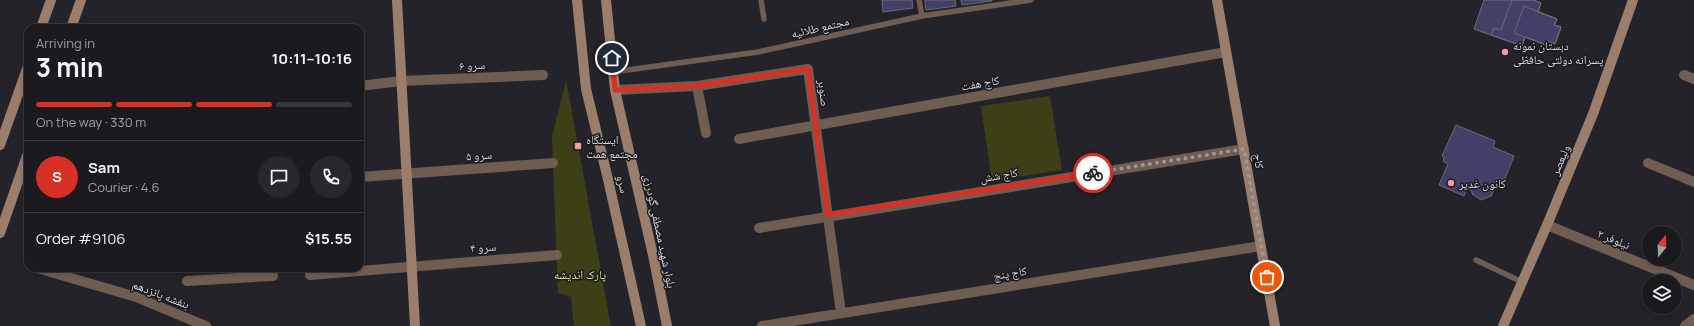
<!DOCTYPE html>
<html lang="en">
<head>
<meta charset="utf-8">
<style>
	:root { --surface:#1b1a1f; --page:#28272c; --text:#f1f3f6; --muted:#a0a1a4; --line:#39383d; --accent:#d93025 }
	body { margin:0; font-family:Manrope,"Noto Naskh Arabic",sans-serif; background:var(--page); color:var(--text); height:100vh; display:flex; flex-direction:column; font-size:15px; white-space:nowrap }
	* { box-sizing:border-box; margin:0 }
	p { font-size:13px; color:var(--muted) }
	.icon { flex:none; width:22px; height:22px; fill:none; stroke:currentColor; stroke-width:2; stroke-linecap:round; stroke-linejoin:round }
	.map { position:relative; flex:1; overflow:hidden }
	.details { position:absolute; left:24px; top:24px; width:340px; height:248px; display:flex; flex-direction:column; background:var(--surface); border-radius:12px; box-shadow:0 2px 6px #0003,0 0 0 1px var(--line) }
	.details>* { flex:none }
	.needle { width:26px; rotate:19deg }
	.fabs { position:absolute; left:1642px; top:226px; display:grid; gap:8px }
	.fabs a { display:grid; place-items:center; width:40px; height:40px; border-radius:50%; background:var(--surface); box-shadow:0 2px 6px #0003,0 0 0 1px var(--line); font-size:20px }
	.pin { position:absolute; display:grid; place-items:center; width:34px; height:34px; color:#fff; margin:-17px; border:2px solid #fff; border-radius:50%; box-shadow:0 1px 4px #0007 }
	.courier { position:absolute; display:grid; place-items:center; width:40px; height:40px; margin:-20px; border:3px solid #d93025; border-radius:50%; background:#fff; color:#222; box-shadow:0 1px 5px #0007 }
	.overview em { font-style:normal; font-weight:700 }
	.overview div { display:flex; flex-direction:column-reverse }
	.overview { display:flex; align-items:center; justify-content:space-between; height:68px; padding:0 12px }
	h1 { font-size:26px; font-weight:700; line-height:30px }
	.bar { display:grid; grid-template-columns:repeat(4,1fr); gap:6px 4px; align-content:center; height:48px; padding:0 12px }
	.bar i { height:5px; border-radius:3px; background:var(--line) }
	.bar .current { background:var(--accent) }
	.bar p { grid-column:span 4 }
	.line { display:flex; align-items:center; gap:10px; padding:0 12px; border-top:1px solid var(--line) }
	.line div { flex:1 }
	.round { display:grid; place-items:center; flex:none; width:42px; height:42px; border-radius:21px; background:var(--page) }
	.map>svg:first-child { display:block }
	.green { fill:#3d4016 }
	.building { fill:#434068; stroke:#6b6b72 }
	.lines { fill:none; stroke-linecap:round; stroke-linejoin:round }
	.lane { stroke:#6f5d52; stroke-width:5.5 }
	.street { stroke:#6f5d52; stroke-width:10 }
	.secondary { stroke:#9a7d6b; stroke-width:10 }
	.done { stroke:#98989d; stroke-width:4; stroke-dasharray:0 7.2 }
	.route { stroke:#d93025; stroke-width:5 }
	.poi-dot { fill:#f49aa4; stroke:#1a1a1f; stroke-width:1.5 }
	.labels { text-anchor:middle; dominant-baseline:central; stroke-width:3; stroke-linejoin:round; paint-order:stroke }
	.street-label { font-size:12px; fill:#d7d7db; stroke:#1a1a1f }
	.poi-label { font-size:12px; fill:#d7d7db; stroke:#1a1a1f; text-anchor:start }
	.park-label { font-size:12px; fill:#dfe69b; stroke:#1a1a1f }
</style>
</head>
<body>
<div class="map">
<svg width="1694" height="326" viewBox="0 0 1694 326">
	<rect width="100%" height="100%" fill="#242329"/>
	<!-- green -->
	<path class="green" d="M566 80 611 326H574L571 297 558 293 552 137Z
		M1050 96 1062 170 992 181 981 106Z"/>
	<!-- building -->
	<path class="building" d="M882 0H912L913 8 883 12Z
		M925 0H955L956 6 926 10Z
		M961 0H992V1L962 5Z
		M1484 0H1533L1541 3 1538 12 1557 19 1554 25 1561 27 1555 44 1548 41 1546 45 1525 37 1522 46 1474 29Z
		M1512 0H1533L1541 3 1538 12 1557 19 1554 25 1561 27 1555 44 1548 41 1546 45 1525 37 1522 46 1491 35 1494 28 1501 30Z
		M1524 6 1557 19 1554 25 1561 27 1555 44 1548 41 1546 45 1514 33Z
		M1456 125 1495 141 1493 147 1514 156 1504 181 1496 178 1494 182 1497 184 1491 196 1481 200 1472 194V191L1467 188 1464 196 1439 185 1448 164 1443 161 1444 157 1442 156Z"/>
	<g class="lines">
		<!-- lane -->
		<path class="lane" d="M761 0 764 19
			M919 0 922 16
			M613 72 758 52 922 16 1031 0
			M1476 260 1522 282"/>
		<!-- street -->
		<path class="street" d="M1684 75 1694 79
			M360 86 401 81 543 75
			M697 86 706 133
			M615 90 697 86 808 69 841 313
			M739 139 1226 52
			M1648 163 1694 182
			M360 177 553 163
			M1547 225 1694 285
			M759 228 1244 149
			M37 268 136 297 206 326
			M310 275 557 255
			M187 281 273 276 272 268
			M762 326 1261 246
			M1685 326 1694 319"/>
		<!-- secondary -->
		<path class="secondary" d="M397 0 415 326
			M577 0 586 89 607 175 641 326
			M606 0 615 90 653 255 667 326
			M1217 0 1275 326
			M41 28 51 0
			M71 28 81 0
			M0 145 28 66
			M0 233 28 153
			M1503 326 1547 225 1593 114 1633 0"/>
	</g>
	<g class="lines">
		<!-- done -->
		<path class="done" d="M1093 173 1244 149 1267 277"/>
		<!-- route -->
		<path class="route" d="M612 58 615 90 696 86 808 69 828 215 1093 173"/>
	</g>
	<!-- markers -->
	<g class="poi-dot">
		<circle cx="1505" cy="52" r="4"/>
		<rect x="574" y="142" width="8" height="8" rx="2"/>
		<circle cx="1451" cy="183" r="4"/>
	</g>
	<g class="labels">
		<!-- street labels -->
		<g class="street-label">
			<text transform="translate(820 27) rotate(-13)">مجتمع طلائیه</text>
			<text transform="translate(472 65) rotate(-3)">سرو ۶</text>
			<text transform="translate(980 83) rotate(-10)">کاج هفت</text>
			<text transform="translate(824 93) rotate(83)">صنوبر</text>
			<text transform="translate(479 155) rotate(-4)">سرو ۵</text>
			<text transform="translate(1560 160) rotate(-67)">ولیعصر</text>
			<text transform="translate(1259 161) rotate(80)">کاج</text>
			<text transform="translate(999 175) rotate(-9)">کاج شش</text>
			<text transform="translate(623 184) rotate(77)">سرو</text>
			<text transform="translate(660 231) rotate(78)">بلوار شهید مصطفی گودرزی</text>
			<text transform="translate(1614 239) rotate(22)">نیلوفر ۲</text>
			<text transform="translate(483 247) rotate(-4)">سرو ۴</text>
			<text transform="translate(1010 273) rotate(-9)">کاج پنج</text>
			<text transform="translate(161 294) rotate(21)">بنفشه پانزدهم</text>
		</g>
		<!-- poi labels -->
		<g class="poi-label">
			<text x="1513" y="45">دبستان نمونه<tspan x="1513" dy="14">پسرانه دولتی حافظی</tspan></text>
			<text x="586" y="139">ایستگاه<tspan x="586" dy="14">مجتمع همت</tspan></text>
			<text x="1459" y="183">کانون غدیر</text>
		</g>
		<!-- park labels -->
		<g class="park-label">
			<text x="580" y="274">پارک اندیشه</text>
		</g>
	</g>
</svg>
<div class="fabs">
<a><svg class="needle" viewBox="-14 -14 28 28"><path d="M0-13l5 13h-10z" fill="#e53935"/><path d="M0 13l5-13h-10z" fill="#a0a1a4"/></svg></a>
<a><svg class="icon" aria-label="layers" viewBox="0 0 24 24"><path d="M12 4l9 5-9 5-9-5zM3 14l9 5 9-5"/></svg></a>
</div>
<div class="pin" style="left:1267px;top:277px;background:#ea580c"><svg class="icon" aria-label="bag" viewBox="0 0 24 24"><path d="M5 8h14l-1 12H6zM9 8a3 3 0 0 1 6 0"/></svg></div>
<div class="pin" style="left:612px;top:58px;background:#1f2937"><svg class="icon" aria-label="home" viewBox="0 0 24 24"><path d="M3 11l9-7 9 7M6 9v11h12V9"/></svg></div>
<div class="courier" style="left:1093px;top:173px"><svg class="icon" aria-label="bike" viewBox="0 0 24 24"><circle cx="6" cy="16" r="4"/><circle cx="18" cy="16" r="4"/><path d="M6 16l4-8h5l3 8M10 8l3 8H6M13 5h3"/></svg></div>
<section class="details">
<div class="overview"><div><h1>3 min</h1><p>Arriving in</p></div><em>10:11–10:16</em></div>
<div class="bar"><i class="current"></i><i class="current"></i><i class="current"></i><i></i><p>On the way · 330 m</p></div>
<div class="line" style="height:72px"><b class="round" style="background:var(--accent);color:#fff">S</b><div><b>Sam</b><p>Courier · 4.6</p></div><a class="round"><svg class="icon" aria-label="chat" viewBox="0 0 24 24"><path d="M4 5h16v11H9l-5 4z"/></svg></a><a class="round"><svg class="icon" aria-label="phone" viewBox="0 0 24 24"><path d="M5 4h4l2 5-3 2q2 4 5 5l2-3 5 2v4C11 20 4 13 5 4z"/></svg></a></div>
<div class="line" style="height:52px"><div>Order #9106</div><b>$15.55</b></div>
</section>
</div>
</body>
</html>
